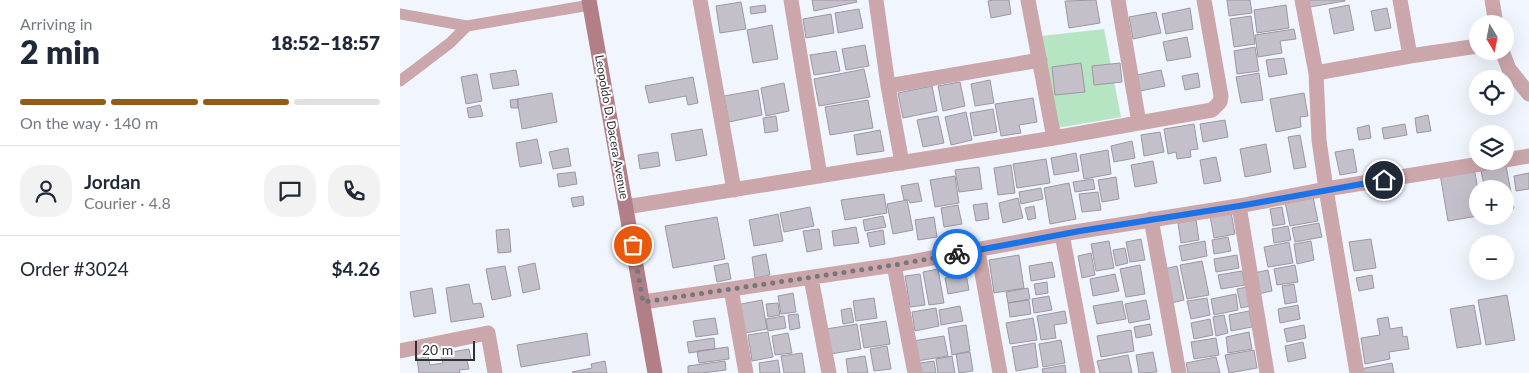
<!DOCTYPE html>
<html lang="en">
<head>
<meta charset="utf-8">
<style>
	:root { --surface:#fff; --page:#f2f2f3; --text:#1f2937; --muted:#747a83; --line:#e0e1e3; --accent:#945b16 }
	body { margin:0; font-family:Lato,sans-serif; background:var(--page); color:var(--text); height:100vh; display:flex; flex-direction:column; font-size:19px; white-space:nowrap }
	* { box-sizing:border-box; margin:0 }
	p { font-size:16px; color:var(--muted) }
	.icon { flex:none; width:28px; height:28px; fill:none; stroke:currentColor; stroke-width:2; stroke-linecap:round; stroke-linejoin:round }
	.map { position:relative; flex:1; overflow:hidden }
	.side { display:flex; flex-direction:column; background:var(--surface); width:400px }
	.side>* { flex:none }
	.needle { width:32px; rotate:170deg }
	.buttons { position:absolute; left:1069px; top:15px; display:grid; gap:10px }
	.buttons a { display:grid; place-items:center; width:45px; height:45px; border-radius:50%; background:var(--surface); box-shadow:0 5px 20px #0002; font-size:25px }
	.scale { position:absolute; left:15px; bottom:12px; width:60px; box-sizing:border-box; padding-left:5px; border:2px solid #303236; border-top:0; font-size:14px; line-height:18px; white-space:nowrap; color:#303236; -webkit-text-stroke:4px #fff; paint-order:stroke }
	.pin { position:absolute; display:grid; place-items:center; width:42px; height:42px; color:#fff; margin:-21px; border:2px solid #fff; border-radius:50%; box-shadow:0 1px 5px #0007 }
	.courier { position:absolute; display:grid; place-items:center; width:50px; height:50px; margin:-25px; border:4px solid #1a73e8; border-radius:50%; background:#fff; color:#222; box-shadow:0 1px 6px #0007 }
	.headline em { font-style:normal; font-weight:800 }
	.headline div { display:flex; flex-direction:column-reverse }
	.headline { display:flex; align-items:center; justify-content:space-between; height:85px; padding:0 20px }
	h1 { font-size:32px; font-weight:800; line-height:38px }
	.bar { display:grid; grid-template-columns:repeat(4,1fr); gap:8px 5px; align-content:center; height:60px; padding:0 20px }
	.bar i { height:6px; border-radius:4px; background:var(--line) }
	.bar .active { background:var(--accent) }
	.bar p { grid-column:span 4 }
	.line { display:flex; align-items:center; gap:12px; padding:0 20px; border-top:1px solid var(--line) }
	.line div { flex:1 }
	.round { display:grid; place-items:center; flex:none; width:52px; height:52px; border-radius:20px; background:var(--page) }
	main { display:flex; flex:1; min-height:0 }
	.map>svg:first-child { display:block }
	.green { fill:#b6e5c3 }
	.building { fill:#c4c0ca; stroke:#9b98a1 }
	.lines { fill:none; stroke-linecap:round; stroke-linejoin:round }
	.lane { stroke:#cba6aa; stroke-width:11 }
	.street { stroke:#cba6aa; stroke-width:15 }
	.secondary { stroke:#b37f86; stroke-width:15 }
	.done { stroke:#74777c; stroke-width:5; stroke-dasharray:0 9 }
	.route { stroke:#1a73e8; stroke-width:6 }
	.labels { text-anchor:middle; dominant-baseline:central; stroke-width:4; stroke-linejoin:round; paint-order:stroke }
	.street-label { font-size:12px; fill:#303236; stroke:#fff }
</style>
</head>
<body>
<main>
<section class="side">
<div class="headline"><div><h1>2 min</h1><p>Arriving in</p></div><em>18:52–18:57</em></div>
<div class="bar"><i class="active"></i><i class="active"></i><i class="active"></i><i></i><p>On the way · 140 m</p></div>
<div class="line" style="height:90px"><a class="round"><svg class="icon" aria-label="person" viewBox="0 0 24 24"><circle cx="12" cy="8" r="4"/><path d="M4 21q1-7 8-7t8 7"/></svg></a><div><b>Jordan</b><p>Courier · 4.8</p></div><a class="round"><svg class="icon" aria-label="chat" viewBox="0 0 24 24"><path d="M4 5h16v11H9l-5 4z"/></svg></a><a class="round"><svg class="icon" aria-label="phone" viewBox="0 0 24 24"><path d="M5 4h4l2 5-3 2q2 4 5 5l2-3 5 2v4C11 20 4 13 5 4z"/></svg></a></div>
<div class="line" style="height:65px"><div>Order #3024</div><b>$4.26</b></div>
</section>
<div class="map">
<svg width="1129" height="373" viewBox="0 0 1129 373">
	<rect width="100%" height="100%" fill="#f1f6fe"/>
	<!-- green -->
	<path class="green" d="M704 29 721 117 657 128 641 36Z"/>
	<!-- building -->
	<path class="building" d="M412 0H456L457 2 414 11Z
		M594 0H609L611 14 591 18 588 1Z
		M696 0 700 23 669 28 665 1Z
		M827 0H850L852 13 829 16Z
		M908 0H945V1L910 7Z
		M341 2 346 29 320 33 316 6Z
		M365 5 366 12 351 14 350 7Z
		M886 5 889 28 857 33 854 10Z
		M949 5 954 30 934 34 929 9Z
		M790 8 793 29 766 34 762 14Z
		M987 8 991 28 975 31 971 11Z
		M459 9 463 28 438 33 435 13Z
		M756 12 761 33 733 39 729 17Z
		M431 14 434 33 406 38 403 19Z
		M851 16 855 44 834 47 830 19Z
		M372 25 378 59 353 63 347 30Z
		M894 29 896 39 880 41 882 53 858 57 855 35Z
		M787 37 791 57 767 61 763 42Z
		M465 45 469 66 446 70 442 49Z
		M855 47 859 71 837 74 834 51Z
		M436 51 440 71 414 75 410 55Z
		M884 58 887 74 869 77 866 60Z
		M681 63 685 92 655 95 652 67Z
		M720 63 722 82 694 85 692 66Z
		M464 69 470 97 419 106 414 79Z
		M116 70 119 85 93 89 90 74Z
		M761 70 765 86 740 91 737 75Z
		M798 73 800 87 785 90 782 76Z
		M859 73 863 100 841 103 836 77Z
		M77 74 82 101 66 104 61 77Z
		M293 77 298 103 288 105 286 96 249 103 245 86Z
		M590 80 594 103 575 106 571 84Z
		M560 82 565 106 543 111 538 86Z
		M384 83 389 111 366 116 361 88Z
		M532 86 537 111 503 118 498 93Z
		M358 90 362 115 329 122 324 96Z
		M152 93 157 122 122 129 117 99Z
		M904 93 908 116 900 117 901 127 876 132 870 99Z
		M633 98 637 122 619 125 621 133 601 136 595 104Z
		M118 99V108H111L110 100Z
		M468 100 473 128 430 135 425 107Z
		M80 105 83 116 69 118 67 108Z
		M593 109 597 132 574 136 570 113Z
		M566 112 572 140 551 145 545 117Z
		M1028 115 1031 131 1017 133 1015 118Z
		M376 116 378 131 365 133 363 118Z
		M538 116 544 143 523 147 517 120Z
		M825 120 828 137 803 142 800 124Z
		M794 124 798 149 790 150 791 157 777 159 776 152 768 154 764 129Z
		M1005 124 1007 135 984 139 982 128Z
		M969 125 971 138 959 140 957 128Z
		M302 129 307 155 276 161 271 134Z
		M480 130 484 151 457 155 454 135Z
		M760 132 764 152 744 156 741 135Z
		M900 135 906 167 894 169 888 137Z
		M137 139 142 163 120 167 116 143Z
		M732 141 735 158 714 162 711 146Z
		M866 144 871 172 845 177 840 149Z
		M168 148 171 166 153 169 149 152Z
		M953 149 957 172 940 175 935 152Z
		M708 150 711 174 684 179 680 155Z
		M258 152 260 166 240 169 238 155Z
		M676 153 679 171 654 175 651 158Z
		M816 157 821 181 804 184 800 160Z
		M646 159 650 183 617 188 613 164Z
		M753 161 757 183 735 187 731 165Z
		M611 165 615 193 598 195 594 168Z
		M1106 166 1114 208 1105 210V189H1085L1081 171Z
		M579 167 582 189 559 192 555 170Z
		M1074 168 1078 190V216L1048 221 1040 174Z
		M175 172 177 184 159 187 157 174Z
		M1129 173V189L1116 191 1114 176Z
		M555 176 559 203 535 207 530 180Z
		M716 177 719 199 702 202 698 180Z
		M693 179 695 189 675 192 673 182Z
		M518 183 522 201 510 203 509 200H504L501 186Z
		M669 183 676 219 650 224 644 188Z
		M641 188 643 199 621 204 619 192Z
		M698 192 701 210 682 212 679 194Z
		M484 194 487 213 445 220 441 200Z
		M183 196 184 205 173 207 171 198Z
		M913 197 918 221 890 226 885 202Z
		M618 198 623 218 603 223 599 203Z
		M507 200 513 230 493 234 487 204Z
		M587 203 589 219 576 221 573 205Z
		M558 205 562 224 544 227 541 208Z
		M634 206 636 218 628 220 625 208Z
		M410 207 414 226 384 232 380 213Z
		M882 207 885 224 873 226 870 209Z
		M831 212 835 234 814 238 810 216Z
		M378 214 383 241 354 246 349 220Z
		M483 216 486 227 465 231 463 220Z
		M317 217 325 259 273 268 265 226Z
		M534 217 537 237 518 240 515 220Z
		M796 220 799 240 781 243 778 223Z
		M919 223 922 237 895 242 892 228Z
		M888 226 891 240 874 243 872 229Z
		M456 227 459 243 434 246 432 231Z
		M109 229 111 252 98 253 96 230Z
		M419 229 422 249 407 252 403 231Z
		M483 230 485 244 470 247 467 233Z
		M828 237 831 251 814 254 812 240Z
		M741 239 745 260 730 262 726 242Z
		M971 239 976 268 954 271 949 242Z
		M709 241 714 268 696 271 691 244Z
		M805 241 807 256 782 261 779 246Z
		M911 241 914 260 897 264 894 244Z
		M889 242 893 263 868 267 864 247Z
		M725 248 728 263 716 266 713 250Z
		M691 253 695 275 682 278 678 256Z
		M366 254 370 275 355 278 352 257Z
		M619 255 624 288 594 293 589 260Z
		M837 255 839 268 816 272 814 259Z
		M802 261 809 295 787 299 780 265Z
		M652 262 655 277 631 281 629 266Z
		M135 263 140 289 123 293 118 267Z
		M328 263 331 279 317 282 314 266Z
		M740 265 745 294 726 297 720 269Z
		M895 265 898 282 877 285 874 269Z
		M105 266 111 296 92 300 86 269Z
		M777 266 784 300 771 303 764 269Z
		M538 269 544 303 529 305 523 272Z
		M868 270 872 291 858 294 854 273Z
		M842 271 845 285 821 289 818 275Z
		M520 274 525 305 510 307 505 276Z
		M566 274 569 290 548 294 545 278Z
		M715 274 719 291 693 296 690 279Z
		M972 275 974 288 959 291 956 278Z
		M647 282 648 293 636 295 634 284Z
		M69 284 73 304 81 303 84 317 51 322 46 288Z
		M894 284 897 302 885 304 882 286Z
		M847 287 850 306 841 308 837 289Z
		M32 288 36 313 14 317 10 292Z
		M628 288 630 299 608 303 606 292Z
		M393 293 396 312 381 314 378 296Z
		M836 294 838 310 814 315 811 299Z
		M1107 295 1115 340 1086 345 1078 300Z
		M649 296 652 310 634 313 632 299Z
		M474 298 477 318 456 321 453 301Z
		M807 298 810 315 791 319 787 301Z
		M362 300 367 329 340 334 336 305Z
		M629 300 631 314 610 317 608 303Z
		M746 300 750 319 729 323 725 304Z
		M722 301 726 319 697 324 693 306Z
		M378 303 380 315 368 317 366 304Z
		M898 305 900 319 880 323 878 309Z
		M1074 305 1081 344 1057 348 1050 309Z
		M560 306 563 321 541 325 539 310Z
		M451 308 454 322 443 324 441 310Z
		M536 308 539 326 515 331 512 312Z
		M665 311 667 323 654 325 656 338 641 340 637 316Z
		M849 311 852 327 831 331 829 315Z
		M398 314 400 328 390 330 388 315Z
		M824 315 828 333 816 336 813 317Z
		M384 316 386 328 368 331 366 319Z
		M988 317 990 329 1002 327 1003 337 1007 336 1009 349 989 352 990 359 965 364 961 338 980 335 977 319Z
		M315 318 318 334 296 337 293 321Z
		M633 318 637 340 610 344 606 323Z
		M810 319 813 335 794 339 791 323Z
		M486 321 490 344 464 348 460 325Z
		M457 324 461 349 430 354 426 329Z
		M750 324 752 335 736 338 734 327Z
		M566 325 570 351 552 355 548 328Z
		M904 325 906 338 887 342 884 329Z
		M731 330 734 351 701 357 697 336Z
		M368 332 373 357 352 361 348 335Z
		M849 332 852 349 828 353 826 337Z
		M187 333 190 355 121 367 117 345Z
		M388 333 392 353 375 355 372 336Z
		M544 336 548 356 517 361 513 341Z
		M314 338 315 349 289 353 287 342Z
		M816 338 819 355 794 359 791 342Z
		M661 340 665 363 643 367 639 344Z
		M903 342 906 358 888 362 885 346Z
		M635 343 638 367 616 371 612 347Z
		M487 346 491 369 474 371 470 349Z
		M328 347 329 359 299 363 297 351Z
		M69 349 71 360H67L69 369 59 370 60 373H19L17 358 28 356 30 365 43 363 41 356 52 354V352Z
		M854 350 857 368 829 373 825 355Z
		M570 352 573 371 559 373 556 354Z
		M753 352 757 372 739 373 736 355Z
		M402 353 405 373H384L381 356Z
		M728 355 732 373H700L697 361Z
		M465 356 468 373H448L446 359Z
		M552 356 555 373H538L536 359Z
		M816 357 820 373H788L786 363Z
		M378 360 380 373H360L359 363Z
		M205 361 207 373H173L172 372 192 368 191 364Z
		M325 361 326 370 302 373H288V366Z
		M534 361 536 373H522L520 363Z
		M992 363 994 373H961L960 369Z
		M665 365 666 373H643L642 369Z"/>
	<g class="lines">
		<!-- lane -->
		<path class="lane" d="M0 14 67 26
			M0 81 50 43 67 26 190 5"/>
		<!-- street -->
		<path class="street" d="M300 0 334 190
			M391 0 420 176
			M476 0 488 86 502 163
			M628 0 654 138
			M718 0 739 123
			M1000 0 1010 56
			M1092 0 1096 24
			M1102 51 1109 69 1129 94
			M916 73 1010 56 1078 46
			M488 86 640 60
			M1105 160 1129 156
			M839 206 867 373
			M226 207 654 138 812 110 820 102 821 96 804 0
			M751 219 779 373
			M662 234 688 373
			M578 251 600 373
			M494 265 515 373
			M411 278 429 373
			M331 289 346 373
			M243 302 494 265 662 234 839 206 926 189 919 140 916 73 902 0
			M0 351 88 333 95 373
			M957 373 926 189 1099 161"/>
		<!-- secondary -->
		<path class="secondary" d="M189 0 255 373"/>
	</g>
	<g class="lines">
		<!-- done -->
		<path class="done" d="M233 245 243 302 494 265 557 254"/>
		<!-- route -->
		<path class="route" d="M557 254 680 231 839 206 984 180"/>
	</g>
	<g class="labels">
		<!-- street labels -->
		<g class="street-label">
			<text transform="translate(212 127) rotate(80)">Leopoldo D. Dacera Avenue</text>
		</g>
	</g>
</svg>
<div class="buttons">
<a><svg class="needle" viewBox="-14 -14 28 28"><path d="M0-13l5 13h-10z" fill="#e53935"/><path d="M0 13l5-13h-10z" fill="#747a83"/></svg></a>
<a><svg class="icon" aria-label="locate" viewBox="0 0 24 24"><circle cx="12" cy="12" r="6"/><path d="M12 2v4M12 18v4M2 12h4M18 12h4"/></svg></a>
<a><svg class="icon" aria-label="layers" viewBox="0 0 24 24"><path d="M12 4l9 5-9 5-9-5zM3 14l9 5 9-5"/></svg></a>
<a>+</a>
<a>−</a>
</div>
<div class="scale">20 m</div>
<div class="pin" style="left:233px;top:245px;background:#ea580c"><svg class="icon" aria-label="bag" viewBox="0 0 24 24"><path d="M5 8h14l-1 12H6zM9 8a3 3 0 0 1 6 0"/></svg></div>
<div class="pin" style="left:984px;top:180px;background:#1f2937"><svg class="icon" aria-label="home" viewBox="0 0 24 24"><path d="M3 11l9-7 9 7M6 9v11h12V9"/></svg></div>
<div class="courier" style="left:557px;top:254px"><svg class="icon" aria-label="bike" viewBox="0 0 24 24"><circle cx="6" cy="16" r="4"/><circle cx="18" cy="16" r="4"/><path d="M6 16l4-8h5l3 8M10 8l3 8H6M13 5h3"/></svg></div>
</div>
</main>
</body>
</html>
